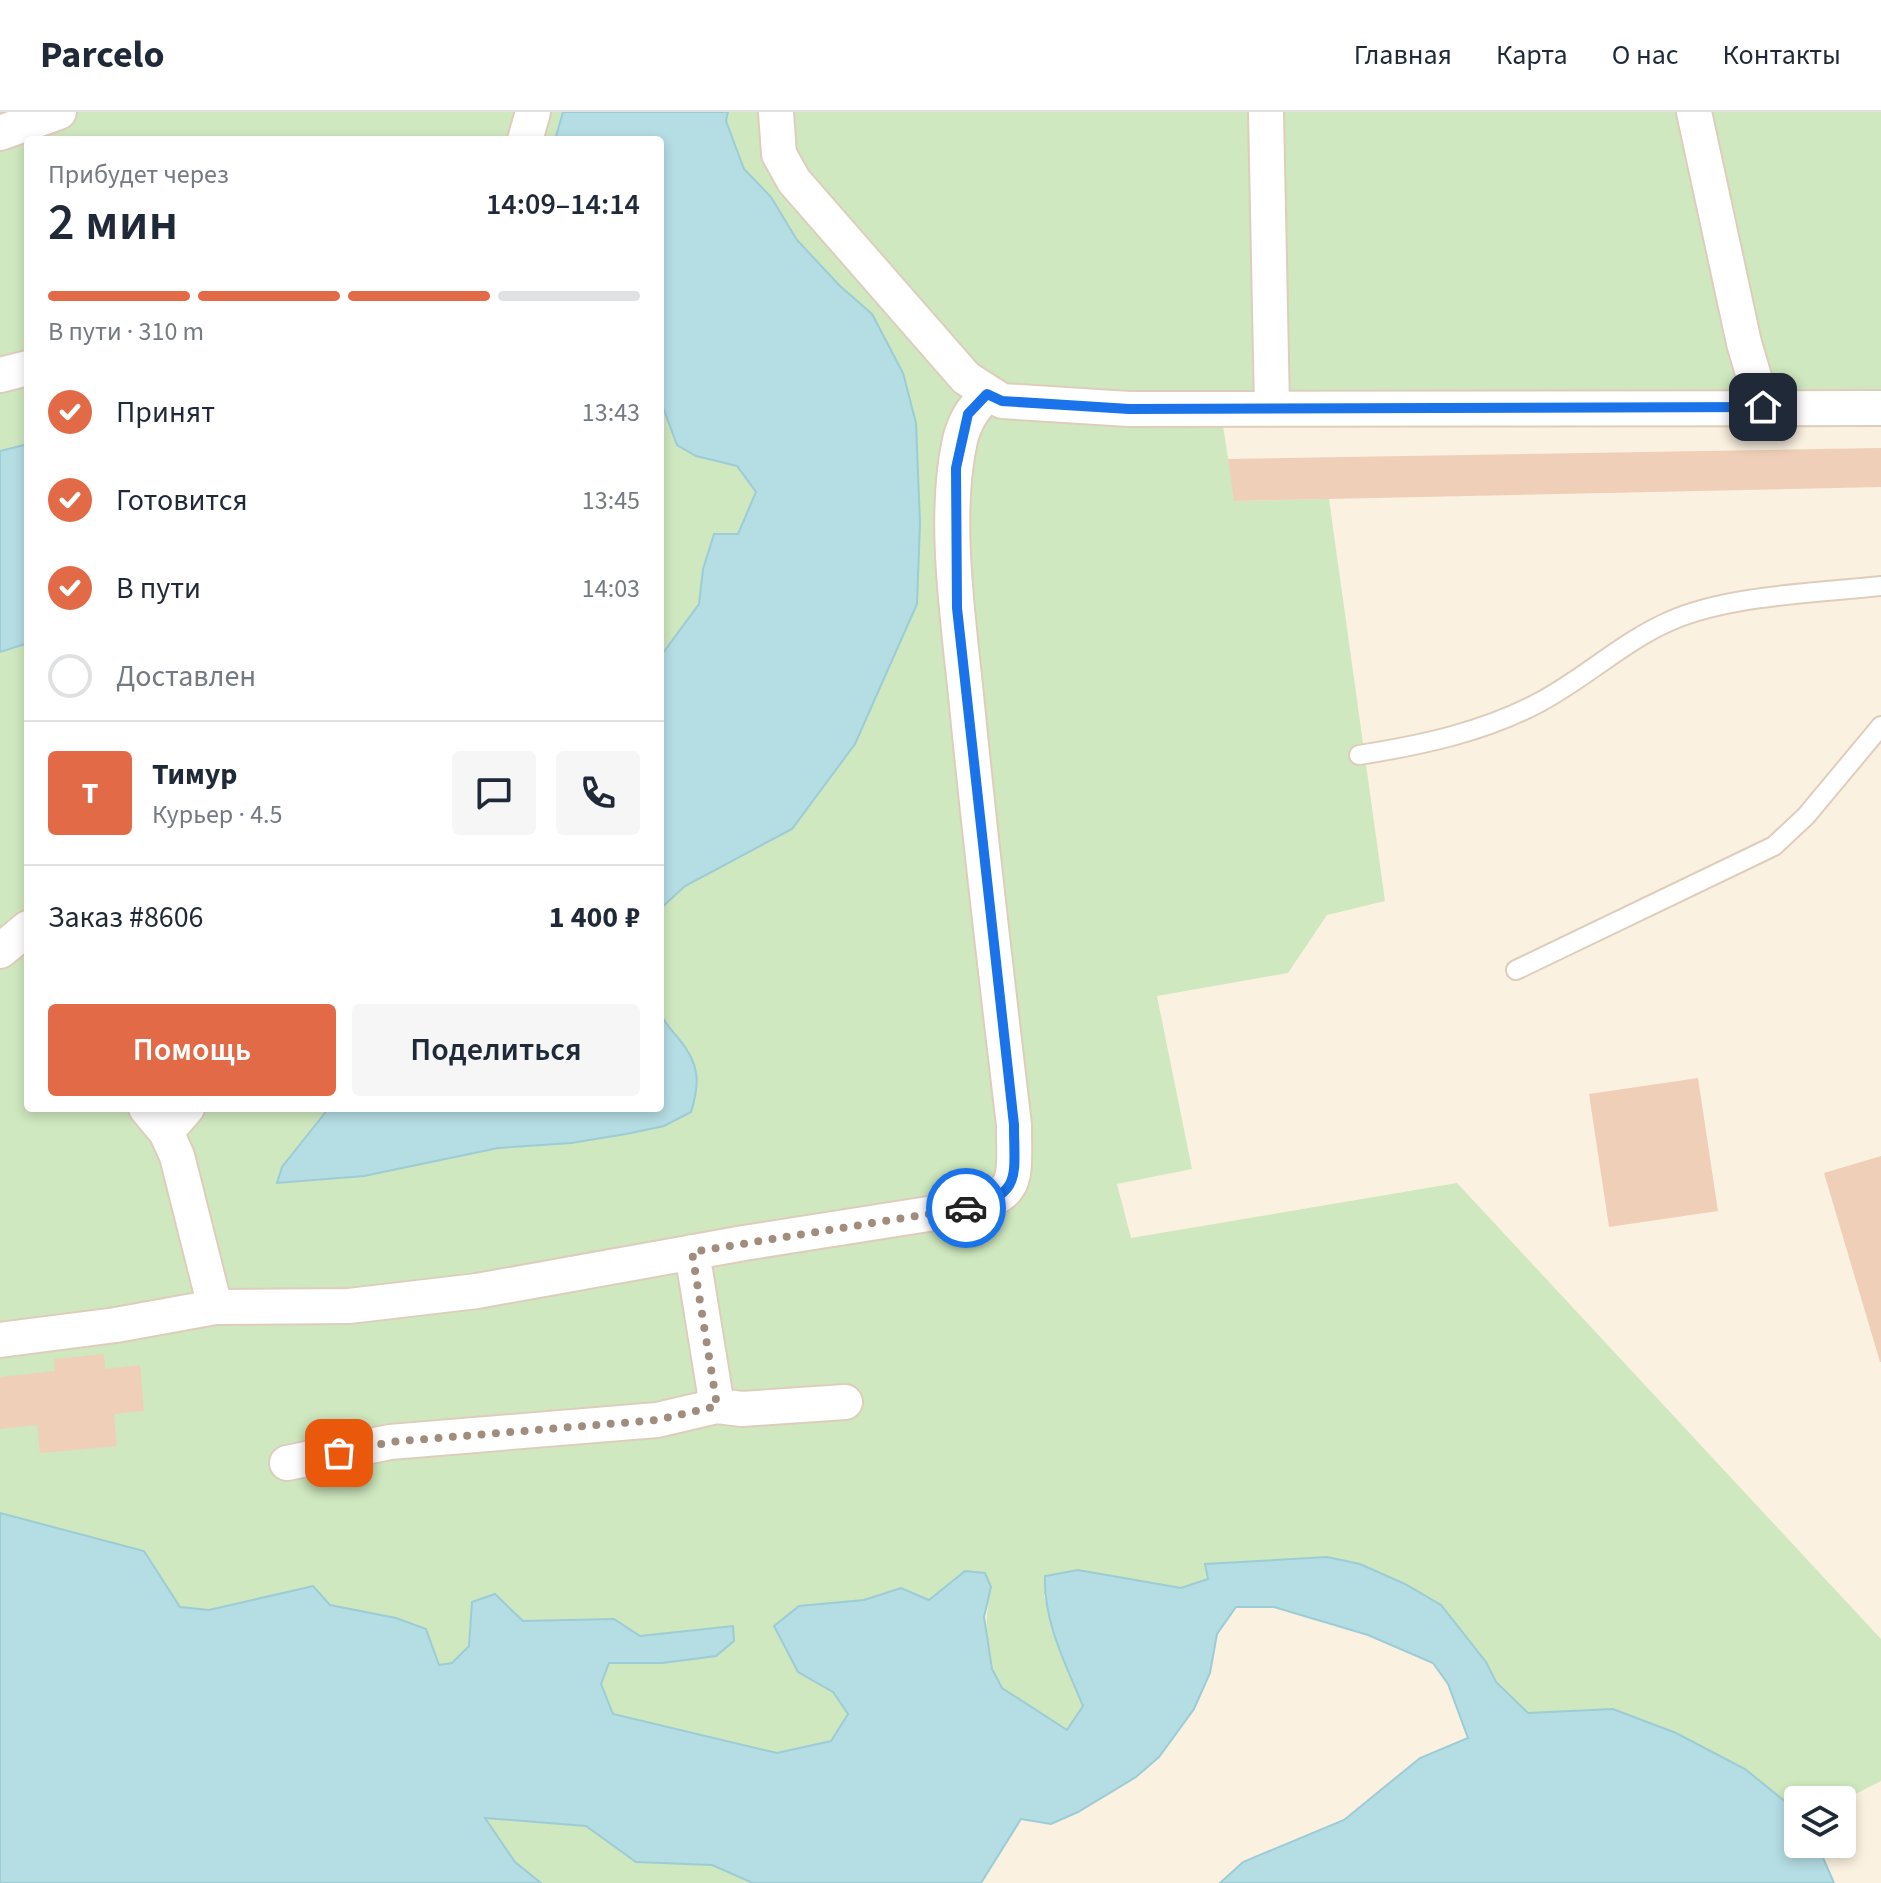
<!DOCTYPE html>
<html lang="ru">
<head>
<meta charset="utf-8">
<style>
	:root { --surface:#fff; --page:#f6f6f7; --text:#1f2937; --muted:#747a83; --line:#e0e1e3; --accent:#e36a47 }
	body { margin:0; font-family:"Source Sans 3",sans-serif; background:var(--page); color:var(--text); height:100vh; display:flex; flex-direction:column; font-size:30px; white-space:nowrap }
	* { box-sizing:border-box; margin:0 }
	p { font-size:26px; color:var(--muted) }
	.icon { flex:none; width:44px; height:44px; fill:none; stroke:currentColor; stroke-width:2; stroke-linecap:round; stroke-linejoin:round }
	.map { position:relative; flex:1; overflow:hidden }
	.side { position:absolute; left:24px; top:24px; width:640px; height:976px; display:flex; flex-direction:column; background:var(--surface); border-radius:8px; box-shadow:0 4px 12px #0003 }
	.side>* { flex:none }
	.fabs { position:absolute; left:1784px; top:1674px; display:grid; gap:16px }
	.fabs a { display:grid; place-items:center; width:72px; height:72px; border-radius:8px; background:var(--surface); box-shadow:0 4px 12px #0003; font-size:40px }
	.pin { position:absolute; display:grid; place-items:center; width:68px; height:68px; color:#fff; margin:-34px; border-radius:16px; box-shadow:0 4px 12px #0006 }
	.courier { position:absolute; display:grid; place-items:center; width:80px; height:80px; margin:-40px; border:6px solid #1a73e8; border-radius:50%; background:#fff; color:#222; box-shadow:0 2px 10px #0007 }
	.overview em { font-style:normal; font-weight:600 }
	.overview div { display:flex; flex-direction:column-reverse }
	.overview { display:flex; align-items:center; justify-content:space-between; height:136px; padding:0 24px }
	h1 { font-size:52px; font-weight:600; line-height:60px }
	.bar { display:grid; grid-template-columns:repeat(4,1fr); gap:12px 8px; align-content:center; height:96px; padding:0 24px }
	.bar i { height:10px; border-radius:6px; background:var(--line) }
	.bar .selected { background:var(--accent) }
	.bar p { grid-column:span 4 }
	.line { display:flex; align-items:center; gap:20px; padding:0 24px; border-top:2px solid var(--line) }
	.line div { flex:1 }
	.round { display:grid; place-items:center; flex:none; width:84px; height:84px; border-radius:8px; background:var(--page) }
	ol { padding:0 24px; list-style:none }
	li { display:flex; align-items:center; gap:24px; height:88px }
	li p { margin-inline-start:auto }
	li .icon { padding:8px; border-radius:50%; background:var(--accent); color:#fff; stroke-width:4 }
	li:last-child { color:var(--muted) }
	li i { width:44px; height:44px; border:4px solid var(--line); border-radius:50% }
	.action { display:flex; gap:16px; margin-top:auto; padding:16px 24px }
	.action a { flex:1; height:92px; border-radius:8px; background:var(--accent); color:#fff; font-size:32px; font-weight:600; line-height:92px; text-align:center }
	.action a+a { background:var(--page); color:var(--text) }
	header { display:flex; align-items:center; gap:48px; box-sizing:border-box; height:112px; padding:0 40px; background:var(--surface); border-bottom:2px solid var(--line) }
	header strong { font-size:38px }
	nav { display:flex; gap:44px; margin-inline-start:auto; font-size:28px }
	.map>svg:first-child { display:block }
	.green { fill:#cfe8bf }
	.water { fill:#b5dde4; stroke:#9cccd5; stroke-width:2 }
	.building { fill:#f0cfb8 }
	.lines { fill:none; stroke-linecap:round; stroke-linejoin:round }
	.service-casing { stroke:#dfcdbc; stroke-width:22 }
	.minor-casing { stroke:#dfcdbc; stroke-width:38 }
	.service { stroke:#fff; stroke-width:18 }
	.minor { stroke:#fff; stroke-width:34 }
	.done { stroke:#a18d7d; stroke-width:8; stroke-dasharray:0 14.4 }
	.route { stroke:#1a73e8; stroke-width:10 }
</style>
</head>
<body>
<header>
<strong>Parcelo</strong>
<nav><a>Главная</a><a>Карта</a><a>О нас</a><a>Контакты</a></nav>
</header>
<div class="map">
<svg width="1881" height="1771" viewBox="0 0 1881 1771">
	<rect width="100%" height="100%" fill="#fbf1e0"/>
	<!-- green -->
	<path class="green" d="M0 0H563L555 28H28V332L0 339Z
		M728 0H1881V277L1218 283 1235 389 1329 387 1385 789 1327 803 1288 861 1157 884 1192 1057 1117 1072 1131 1126 1457 1071 1881 1527V1669L1842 1689 1798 1688V1700L1745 1657 1676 1621 1614 1597 1528 1601 1496 1570 1486 1550 1441 1493 1405 1472 1360 1452 1327 1445 1206 1452 1208 1467 1181 1476 1078 1458 1044 1483 1061 1540 1083 1594 1067 1619C1047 1605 1021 1593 1004 1577 981 1557 985 1502 991 1475L965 1459 929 1488 901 1476 864 1488 799 1494 798 1560 833 1580 848 1602 831 1629 777 1641 613 1602 601 1571 609 1551H662L732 1514 640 1524 614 1507 523 1509 472 1490 469 1534 452 1551 439 1553 396 1506 330 1493 313 1474 209 1498 180 1495 39 1413 0 1401V540L28 531V996H329L282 1055 278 1071 364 1064 498 1036 571 1031 664 1014 689 939 663 908 660 900V797L685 774 792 717 855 632 917 492 920 411 916 311 872 202 840 174 797 128 771 85 744 57 726 9Z
		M660 287 677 333 696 344 737 354 756 380 738 422 703 457 699 492 660 545Z
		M484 1705 586 1714 636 1750 712 1753 753 1771H541L515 1750Z"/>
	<!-- water -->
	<path class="water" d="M563 0H728L726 9 744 57 771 85 797 128 840 174 872 202 903 261 916 311 920 411 917 492 855 632 792 717 685 774 660 797V545L699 492 703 457 714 422H738L756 380 737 354 696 344 677 333 660 287V28H555Z
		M28 332V531L0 540V339Z
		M660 900C664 911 672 918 679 927 700 952 700 971 691 1000L664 1014 626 1022 571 1031 498 1036 364 1064 277 1071 282 1055 329 996H660Z
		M0 1401 144 1439 180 1495 209 1498 313 1474 330 1493 396 1506 426 1517 439 1553 452 1551 469 1534 472 1490 495 1482 523 1509 614 1507 640 1524 733 1514 734 1529 716 1544 662 1551H609L601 1572 613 1602 777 1641 831 1629 848 1602 833 1580 798 1560 774 1514 799 1494 864 1488 901 1476 929 1488 965 1459 985 1461 991 1475 984 1505 992 1557 1002 1576 1067 1618 1083 1594C1066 1553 1043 1509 1045 1464L1078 1458 1181 1476 1208 1467 1205 1452 1327 1445 1360 1452 1405 1472 1441 1493 1486 1550 1496 1570 1528 1601 1613 1597 1676 1621 1745 1657 1798 1700V1732H1817L1834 1771H1220L1243 1750 1344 1708 1420 1646 1468 1626 1448 1572 1433 1551 1368 1523 1274 1495H1236L1217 1522 1210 1561 1194 1597 1159 1645 1136 1665 1078 1700 1051 1712 1021 1707 981 1771H753L712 1753 636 1750 586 1714 485 1706 515 1750 541 1771H0Z"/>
	<!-- building -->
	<path class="building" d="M1881 336V375L1234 389 1228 347Z
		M1698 966 1718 1099 1609 1115 1589 982Z
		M1881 1044V1250H1880L1824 1061Z
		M104 1242 105 1257 140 1253 144 1299 114 1302 117 1334 40 1341 37 1313 0 1317V1265L55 1259 54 1247Z"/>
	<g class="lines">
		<defs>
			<path id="service" d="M1359 643C1422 633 1484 620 1540 590 1585 566 1624 529 1670 509 1729 483 1817 481 1881 474
				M1516 858 1774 734 1806 704 1881 614"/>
			<path id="minor" d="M776 0 779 42 794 69 966 266 1002 289 1129 297 1881 296
				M1266 0 1272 295
				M1694 0 1744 231 1763 295
				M0 21 59 0
				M525 28 533 0
				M0 263 28 256
				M0 839 28 816
				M146 996 166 1020 177 1044 215 1195
				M166 1020 187 996
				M692 1140 717 1294
				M0 1228 116 1213 215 1195 349 1194 477 1179 744 1131 960 1097C1021 1083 1014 1071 1014 1013 997 870 980 727 966 583 958 506 943 404 960 328 965 308 973 297 987 282
				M287 1351 390 1330 657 1308 717 1294 742 1297 845 1290"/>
		</defs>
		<!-- service casing -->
		<use href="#service" class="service-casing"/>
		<!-- minor casing -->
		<use href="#minor" class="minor-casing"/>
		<!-- service -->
		<use href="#service" class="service"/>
		<!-- minor -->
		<use href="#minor" class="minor"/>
	</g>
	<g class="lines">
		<!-- done -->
		<path class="done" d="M339 1341 390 1330 657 1308 717 1294 692 1140 966 1096"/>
		<!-- route -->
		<path class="route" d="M966 1096C1023 1082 1014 1065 1014 1013L957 496 956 356 968 302 987 282 1002 289 1129 297 1763 295"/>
	</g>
</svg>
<div class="fabs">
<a><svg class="icon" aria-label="layers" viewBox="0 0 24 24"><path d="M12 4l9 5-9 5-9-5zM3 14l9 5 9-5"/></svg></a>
</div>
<div class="pin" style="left:339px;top:1341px;background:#ea580c"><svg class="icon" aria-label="bag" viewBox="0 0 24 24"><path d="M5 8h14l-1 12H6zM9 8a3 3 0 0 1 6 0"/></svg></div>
<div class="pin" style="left:1763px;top:295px;background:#1f2937"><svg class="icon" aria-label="home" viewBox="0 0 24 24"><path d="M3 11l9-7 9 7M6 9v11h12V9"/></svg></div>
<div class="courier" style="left:966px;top:1096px"><svg class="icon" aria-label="car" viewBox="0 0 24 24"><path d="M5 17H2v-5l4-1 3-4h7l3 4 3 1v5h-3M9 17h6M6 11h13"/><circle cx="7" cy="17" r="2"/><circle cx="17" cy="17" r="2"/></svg></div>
<section class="side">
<div class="overview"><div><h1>2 мин</h1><p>Прибудет через</p></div><em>14:09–14:14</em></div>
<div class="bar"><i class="selected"></i><i class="selected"></i><i class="selected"></i><i></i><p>В пути · 310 m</p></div>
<ol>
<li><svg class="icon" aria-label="check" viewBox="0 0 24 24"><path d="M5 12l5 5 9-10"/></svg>Принят<p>13:43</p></li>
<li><svg class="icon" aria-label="check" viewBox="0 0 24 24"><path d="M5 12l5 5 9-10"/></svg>Готовится<p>13:45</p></li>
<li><svg class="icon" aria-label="check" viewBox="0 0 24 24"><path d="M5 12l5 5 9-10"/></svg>В пути<p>14:03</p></li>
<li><i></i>Доставлен</li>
</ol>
<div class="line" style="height:144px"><b class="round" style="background:var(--accent);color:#fff">Т</b><div><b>Тимур</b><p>Курьер · 4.5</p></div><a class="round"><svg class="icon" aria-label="chat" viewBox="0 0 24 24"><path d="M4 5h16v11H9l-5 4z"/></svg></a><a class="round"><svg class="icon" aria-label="phone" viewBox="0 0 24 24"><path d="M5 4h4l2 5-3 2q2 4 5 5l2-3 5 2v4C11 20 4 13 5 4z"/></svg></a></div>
<div class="line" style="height:104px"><div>Заказ #8606</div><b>1 400 ₽</b></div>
<div class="action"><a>Помощь</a><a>Поделиться</a></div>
</section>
</div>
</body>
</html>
